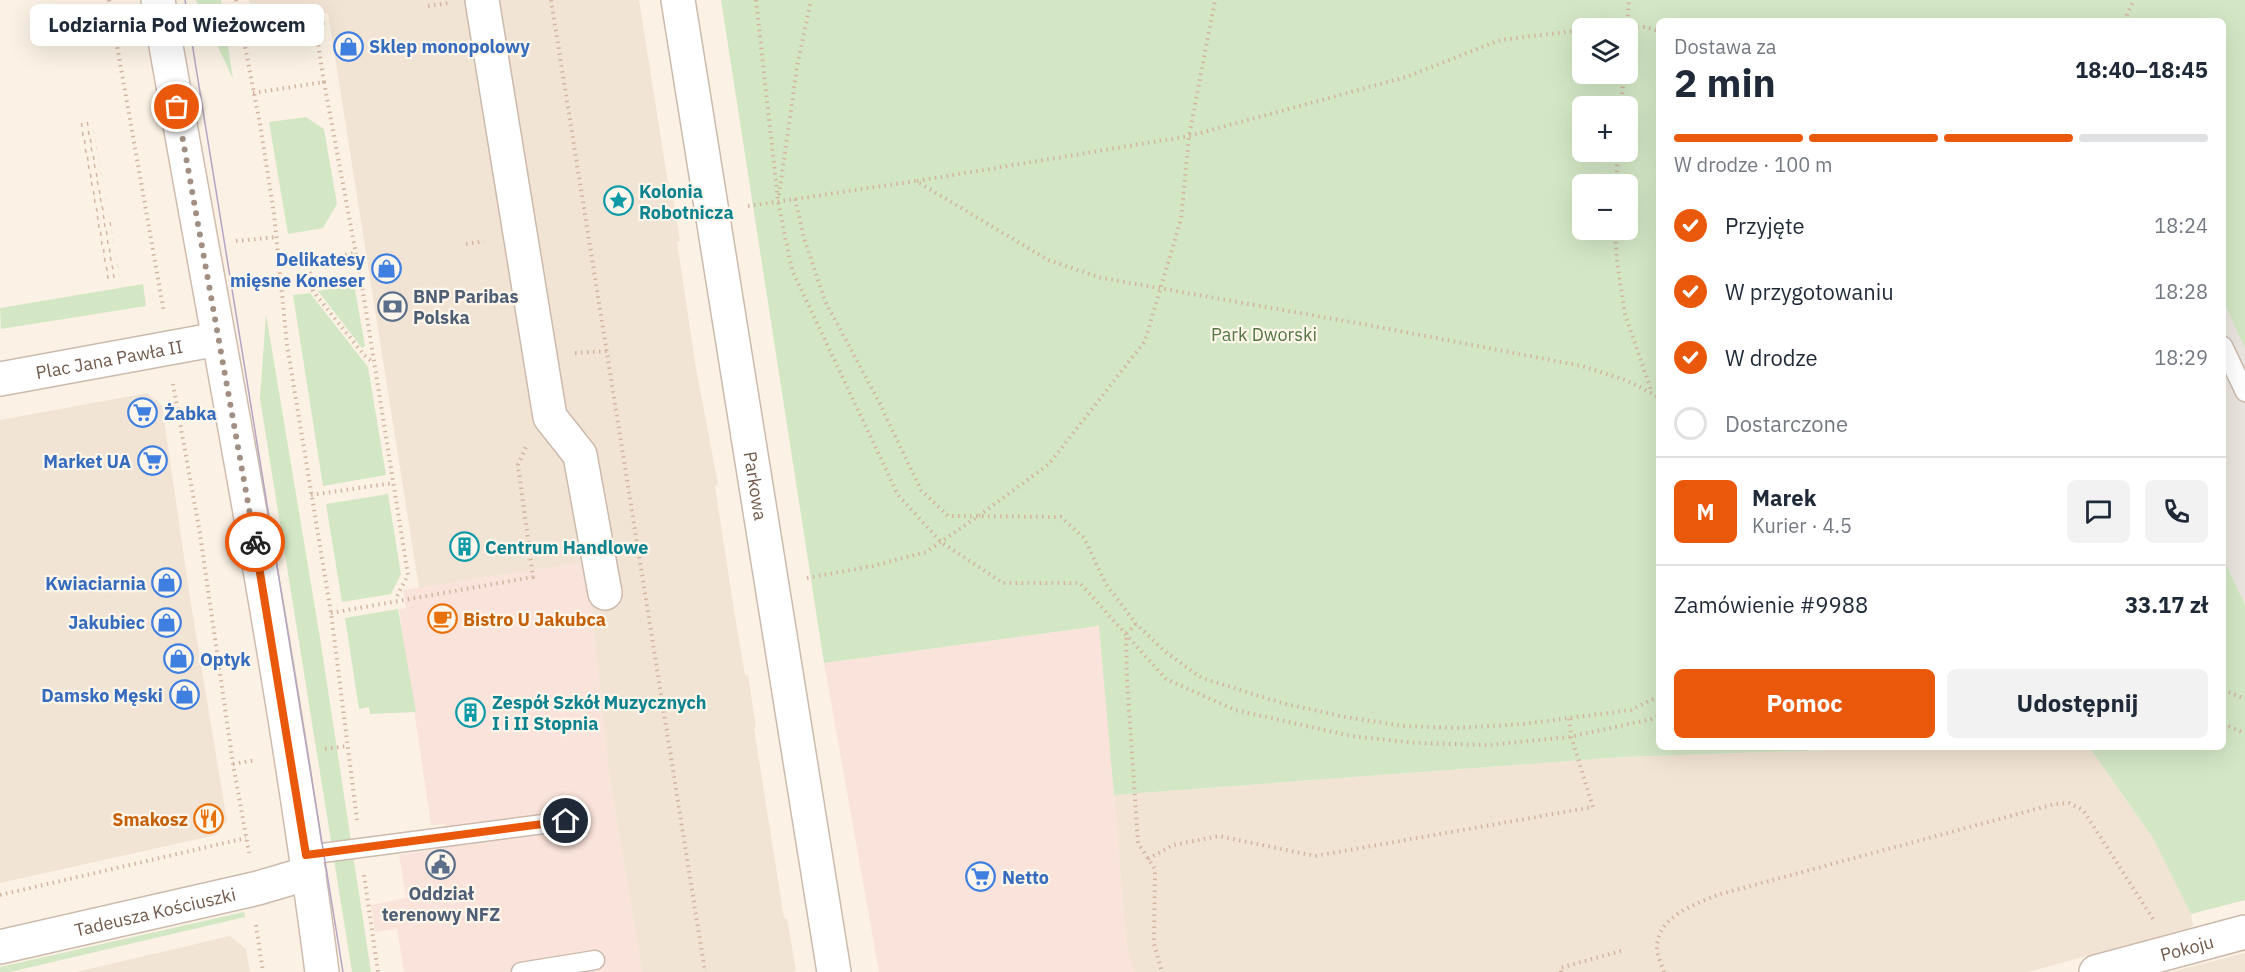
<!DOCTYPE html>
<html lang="pl">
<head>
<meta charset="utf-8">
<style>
	:root { --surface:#fff; --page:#f2f2f3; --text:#1f2937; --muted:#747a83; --line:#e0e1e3; --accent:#ea580c }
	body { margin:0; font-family:"IBM Plex Sans",sans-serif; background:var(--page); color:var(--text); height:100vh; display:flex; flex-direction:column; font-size:22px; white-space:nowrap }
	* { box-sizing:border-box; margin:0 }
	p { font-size:20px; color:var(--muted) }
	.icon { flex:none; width:33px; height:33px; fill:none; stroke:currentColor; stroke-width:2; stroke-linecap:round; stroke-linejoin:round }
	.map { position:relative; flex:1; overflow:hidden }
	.sheet { position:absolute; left:1656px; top:18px; width:570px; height:732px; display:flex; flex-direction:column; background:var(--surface); border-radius:9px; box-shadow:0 6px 24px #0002 }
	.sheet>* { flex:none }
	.fabs { position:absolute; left:1572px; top:18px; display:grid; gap:12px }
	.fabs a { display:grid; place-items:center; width:66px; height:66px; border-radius:9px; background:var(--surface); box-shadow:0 6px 24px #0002; font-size:30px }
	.pin { position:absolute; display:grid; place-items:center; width:51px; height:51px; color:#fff; margin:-26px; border:3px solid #fff; border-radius:50%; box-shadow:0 2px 6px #0007 }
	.courier { position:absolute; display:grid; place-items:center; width:60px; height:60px; margin:-30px; border:4px solid #ea580c; border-radius:50%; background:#fff; color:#222; box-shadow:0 2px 8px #0007 }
	.bubble { position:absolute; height:42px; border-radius:9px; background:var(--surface); box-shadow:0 6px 24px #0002; font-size:20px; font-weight:700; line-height:42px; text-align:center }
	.head em { font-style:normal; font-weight:700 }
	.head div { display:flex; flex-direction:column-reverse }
	.head { display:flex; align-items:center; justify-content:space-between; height:102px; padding:0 18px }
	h1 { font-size:39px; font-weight:700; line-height:45px }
	.bar { display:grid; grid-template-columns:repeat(4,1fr); gap:9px 6px; align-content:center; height:72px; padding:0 18px }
	.bar i { height:8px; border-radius:4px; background:var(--line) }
	.bar .on { background:var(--accent) }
	.bar p { grid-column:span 4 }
	.line { display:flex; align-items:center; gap:15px; padding:0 18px; border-top:2px solid var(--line) }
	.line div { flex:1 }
	.round { display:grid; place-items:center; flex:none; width:63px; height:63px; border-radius:9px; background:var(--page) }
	ol { padding:0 18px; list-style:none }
	li { display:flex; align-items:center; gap:18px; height:66px }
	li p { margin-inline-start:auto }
	li .icon { padding:6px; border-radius:50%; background:var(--accent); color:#fff; stroke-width:4 }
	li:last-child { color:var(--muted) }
	li i { width:33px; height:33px; border:3px solid var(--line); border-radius:50% }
	.action { display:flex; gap:12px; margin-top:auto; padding:12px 18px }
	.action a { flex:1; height:69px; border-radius:9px; background:var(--accent); color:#fff; font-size:24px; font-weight:700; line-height:69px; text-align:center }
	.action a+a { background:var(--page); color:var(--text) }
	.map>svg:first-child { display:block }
	.residential { fill:#f2e4d4 }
	.commercial { fill:#fae3da }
	.industrial { fill:#ebe5df }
	.green { fill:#d3e7c5; fill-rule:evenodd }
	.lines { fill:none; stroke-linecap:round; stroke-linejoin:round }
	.lane-casing { stroke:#ccbaac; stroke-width:21 }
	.street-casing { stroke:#ccbaac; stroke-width:36 }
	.secondary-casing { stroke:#d0bcad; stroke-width:36 }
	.path { stroke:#d3b5a2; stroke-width:4; stroke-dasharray:1.5 4.5; stroke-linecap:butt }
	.lane { stroke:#fff; stroke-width:18 }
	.street { stroke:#fff; stroke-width:33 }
	.secondary { stroke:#fff; stroke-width:33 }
	.tram { stroke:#b5a4c3; stroke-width:1.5 }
	.done { stroke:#a28f82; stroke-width:6; stroke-dasharray:0 10.8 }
	.route { stroke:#ea580c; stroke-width:8 }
	.labels { text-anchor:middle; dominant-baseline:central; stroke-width:4.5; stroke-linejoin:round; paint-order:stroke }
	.shop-label { font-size:18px; font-weight:bold; fill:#366cbe; stroke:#fef6eb; text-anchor:end }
	.culture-label { font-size:18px; font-weight:bold; fill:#0d838f; stroke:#fef6eb; text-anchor:start }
	.service-label { font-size:18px; font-weight:bold; fill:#4e5e75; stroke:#fef6eb; text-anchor:start }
	.park-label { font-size:18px; fill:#547745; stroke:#fef6eb }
	.street-label { font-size:18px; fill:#725a4c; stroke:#fef6eb }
	.food-label { font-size:18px; font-weight:bold; fill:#c56008; stroke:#fef6eb; text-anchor:start }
</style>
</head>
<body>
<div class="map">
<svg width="2245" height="972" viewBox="0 0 2245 972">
	<rect width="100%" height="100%" fill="#fbf2e5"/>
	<!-- residential -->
	<path class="residential" d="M249 0H639L669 189H672L680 241 677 242 696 368 718 484 715 486 734 610 745 675H748L756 727 754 728 784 918H787L796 970 793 972H642L610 782 586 562 419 588 328 13 253 25Z
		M147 393 162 405 190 598 227 821 216 835 0 883V420Z
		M1913 747H2089L2153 838 2191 914 2193 927 2028 972H1134L1126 943 1114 795 1623 757Z
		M230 936 246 949 250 972H76Z
		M2245 953V972H2169L2174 971Z"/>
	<!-- commercial -->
	<path class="commercial" d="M586 562 610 782 642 972H404L397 929 375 932 371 905 406 898 399 855 445 848V824L431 825 399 609 406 608 403 590Z
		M1100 626 1126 943 1134 972H879L824 663Z"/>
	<!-- industrial -->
	<path class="industrial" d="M2223 300 2245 349V605L2223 558Z"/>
	<!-- green -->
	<path class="green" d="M196 0H221L233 79Z
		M721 0H2245V349L2223 300V21H1659V747H1913L1623 757 1114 795 1099 626 824 663ZM1582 28H1628V74H1582ZM1582 106H1628V152H1582ZM1582 184H1628V230H1582Z
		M306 117 324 129 337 204 323 228 288 234 269 122Z
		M143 284 146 306 1 329 0 308Z
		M354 284 365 346 362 348 318 291Z
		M310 293 368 367 386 475 323 486 293 295Z
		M266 314 320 638 371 972H352L260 399Z
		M388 494 401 574 391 594 342 602 326 504Z
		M2223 558 2245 605V900L2191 914 2153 838 2089 747H2223Z
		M398 609 416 712 370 714 369 707 359 709 345 618Z
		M244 912 245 917 10 972H0V967Z"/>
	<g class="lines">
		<defs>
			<path id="lane" d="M2223 346 2245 392
				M307 855 566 821
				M521 972 595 960"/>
			<g id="street">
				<path d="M482 0 550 417 580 455 605 593"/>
				<path id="s1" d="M678 0 834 972"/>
				<path id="s2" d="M0 379 218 339"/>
				<path id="s3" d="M0 947 258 888 309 873"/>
				<path id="s4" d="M2096 972 2245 932"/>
			</g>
			<path id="secondary" d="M158 0C214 324 280 646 322 972"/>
		</defs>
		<!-- lane casing -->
		<use href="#lane" class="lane-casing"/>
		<!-- street casing -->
		<use href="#street" class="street-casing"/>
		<!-- secondary casing -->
		<use href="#secondary" class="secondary-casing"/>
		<!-- path -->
		<path class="path" d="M109 0 164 313
			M236 0 260 124 274 214 287 345 331 613 357 820
			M551 0 705 972
			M756 0 778 201 792 270 898 495 941 542 1003 583H1080L1166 679 1235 710 1351 736 1416 743 1489 745 1569 737 1652 719 1659 716
			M428 6 448 3
			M2124 21 2134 0
			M1601 28 1644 27 1659 31
			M1627 28 1629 0
			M324 82 318 44 323 23 329 22
			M253 93 324 82 362 286 408 575 395 600
			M1621 106 1624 74
			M81 125 93 123
			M82 134 94 132
			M84 142 96 140
			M85 151 97 148
			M87 159 99 157
			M88 167 100 165
			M90 176 102 174
			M917 181 1189 136 1406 77 1500 40 1582 30
			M91 184 103 182
			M1616 184 1618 152
			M93 193 104 191
			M779 195 797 67 811 0
			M795 199 804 238 825 301 878 400 921 490 948 516 1061 517 1084 538 1106 584 1136 624 1168 654 1202 678 1282 703 1345 717 1403 726 1457 728 1523 724 1631 710 1659 696
			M94 201 106 199
			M748 206 916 181 1048 260 1102 278 1368 325 1582 366 1628 381 1659 397
			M96 210 107 207
			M97 218 109 216
			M98 226 111 224
			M1615 230 1617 262 1625 314 1652 393
			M100 234 112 232
			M236 241 277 237
			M101 243 113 241
			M466 244 484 241
			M103 251 115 250
			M104 260 116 258
			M308 260 313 291 364 355 374 363
			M358 263 367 261
			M280 265 356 253
			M106 269 118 266
			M107 277 119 275
			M575 353 607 351
			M173 384 200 534 233 764 249 853
			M311 495 393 483
			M807 578 873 566 926 552 977 517 1049 464 1145 341 1181 219 1189 136 1215 0
			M331 613 533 577 518 465 526 447
			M1136 624 1126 634 1127 679 1138 843 1155 869 1154 944 1162 972
			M2223 690 2245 699
			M2223 724 2245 733
			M325 749 347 746
			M233 764 256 760
			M1148 859 1173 845 1219 836 1315 856 1593 807 1571 736 1569 718
			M364 875 378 972
			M0 895 246 838
			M256 925 263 972
			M1561 972 1560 968 1624 950
			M1664 972C1662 965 1657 956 1657 949 1656 917 1694 905 1717 895L2055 804 2069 803 2083 810 2153 919"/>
		<!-- lane -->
		<use href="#lane" class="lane"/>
		<!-- street -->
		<use href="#street" class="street"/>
		<!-- secondary -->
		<use href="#secondary" class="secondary"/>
		<!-- tram -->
		<path class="tram" d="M185 0 343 972"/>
	</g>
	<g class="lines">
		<!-- done -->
		<path class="done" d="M177 107 255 542"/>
		<!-- route -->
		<path class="route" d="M255 542 306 855 566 821"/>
	</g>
	<!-- icons -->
	<defs>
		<symbol id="shop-ring" viewBox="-11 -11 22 22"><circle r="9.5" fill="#fef6eb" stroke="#3f7fe0" stroke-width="1.5"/><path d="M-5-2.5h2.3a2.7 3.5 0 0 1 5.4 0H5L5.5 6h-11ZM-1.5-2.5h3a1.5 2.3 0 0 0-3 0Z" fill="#3f7fe0"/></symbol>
		<symbol id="sight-ring" viewBox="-11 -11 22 22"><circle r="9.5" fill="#fef6eb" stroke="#0f9aa8" stroke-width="1.5"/><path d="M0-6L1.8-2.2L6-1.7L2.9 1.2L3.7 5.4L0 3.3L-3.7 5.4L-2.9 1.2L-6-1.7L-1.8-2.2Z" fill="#0f9aa8"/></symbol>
		<symbol id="bank-ring" viewBox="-11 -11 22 22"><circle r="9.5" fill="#fef6eb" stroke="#5c6f8a" stroke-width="1.5"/><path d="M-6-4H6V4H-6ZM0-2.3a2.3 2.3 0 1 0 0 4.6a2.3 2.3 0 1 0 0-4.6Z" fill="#5c6f8a"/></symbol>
		<symbol id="supermarket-ring" viewBox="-11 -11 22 22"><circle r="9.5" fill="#fef6eb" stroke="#3f7fe0" stroke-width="1.5"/><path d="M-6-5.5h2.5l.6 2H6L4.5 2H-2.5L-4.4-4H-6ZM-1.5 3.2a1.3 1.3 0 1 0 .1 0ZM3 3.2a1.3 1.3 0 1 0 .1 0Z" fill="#3f7fe0"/></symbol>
		<symbol id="building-ring" viewBox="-11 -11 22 22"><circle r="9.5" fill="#fef6eb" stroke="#0f9aa8" stroke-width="1.5"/><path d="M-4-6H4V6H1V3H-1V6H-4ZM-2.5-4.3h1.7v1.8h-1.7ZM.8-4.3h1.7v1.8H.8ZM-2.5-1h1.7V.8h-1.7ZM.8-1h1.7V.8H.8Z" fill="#0f9aa8"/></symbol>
		<symbol id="cafe-ring" viewBox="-11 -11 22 22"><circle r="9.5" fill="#fef6eb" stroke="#e8710a" stroke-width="1.5"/><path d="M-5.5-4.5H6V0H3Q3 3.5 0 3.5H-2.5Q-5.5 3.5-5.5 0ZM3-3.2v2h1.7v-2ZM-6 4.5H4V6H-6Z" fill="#e8710a"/></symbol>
		<symbol id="restaurant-ring" viewBox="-11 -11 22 22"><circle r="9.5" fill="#fef6eb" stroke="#e8710a" stroke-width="1.5"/><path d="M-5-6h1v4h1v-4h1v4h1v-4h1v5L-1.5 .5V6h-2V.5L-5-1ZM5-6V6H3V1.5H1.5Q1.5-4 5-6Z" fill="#e8710a"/></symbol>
		<symbol id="civic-ring" viewBox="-11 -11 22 22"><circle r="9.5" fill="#fef6eb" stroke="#5c6f8a" stroke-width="1.5"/><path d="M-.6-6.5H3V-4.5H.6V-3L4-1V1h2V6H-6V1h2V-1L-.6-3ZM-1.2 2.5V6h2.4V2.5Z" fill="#5c6f8a"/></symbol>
	</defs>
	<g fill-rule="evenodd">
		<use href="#shop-ring" x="332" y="30" width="33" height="33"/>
		<use href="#sight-ring" x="602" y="184" width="33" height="33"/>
		<use href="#shop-ring" x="370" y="252" width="33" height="33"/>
		<use href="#bank-ring" x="376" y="290" width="33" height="33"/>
		<use href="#supermarket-ring" x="126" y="396" width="33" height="33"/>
		<use href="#supermarket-ring" x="136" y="444" width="33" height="33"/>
		<use href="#building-ring" x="448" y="530" width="33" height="33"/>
		<use href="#shop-ring" x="150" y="566" width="33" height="33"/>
		<use href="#cafe-ring" x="426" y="602" width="33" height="33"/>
		<use href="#shop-ring" x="150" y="606" width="33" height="33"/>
		<use href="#shop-ring" x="162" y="642" width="33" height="33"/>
		<use href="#shop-ring" x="168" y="678" width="33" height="33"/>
		<use href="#building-ring" x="454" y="696" width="33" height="33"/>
		<use href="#restaurant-ring" x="192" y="802" width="33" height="33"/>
		<use href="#civic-ring" x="424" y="848" width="33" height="33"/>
		<use href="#supermarket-ring" x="964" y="860" width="33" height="33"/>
	</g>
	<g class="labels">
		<!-- shop labels -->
		<g class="shop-label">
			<text x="369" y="46" text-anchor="start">Sklep monopolowy</text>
			<text x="365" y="259">Delikatesy<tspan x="365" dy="21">mięsne Koneser</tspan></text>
			<text x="164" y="413" text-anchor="start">Żabka</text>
			<text x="131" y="461">Market UA</text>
			<text x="146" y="583">Kwiaciarnia</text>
			<text x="145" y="622">Jakubiec</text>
			<text x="200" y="659" text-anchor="start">Optyk</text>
			<text x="163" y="695">Damsko Męski</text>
			<text x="1002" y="877" text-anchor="start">Netto</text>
		</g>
		<!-- culture labels -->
		<g class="culture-label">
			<text x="639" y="191">Kolonia<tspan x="639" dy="21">Robotnicza</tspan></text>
			<text x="485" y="547">Centrum Handlowe</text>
			<text x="492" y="702">Zespół Szkół Muzycznych<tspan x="492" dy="21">I i II Stopnia</tspan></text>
		</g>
		<!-- service labels -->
		<g class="service-label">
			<text x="413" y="296">BNP Paribas<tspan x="413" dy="21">Polska</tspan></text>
			<text x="441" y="893" text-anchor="middle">Oddział<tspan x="441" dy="21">terenowy NFZ</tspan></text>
		</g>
		<!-- park labels -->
		<g class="park-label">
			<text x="1264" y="334">Park Dworski</text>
		</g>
		<!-- street labels -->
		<g class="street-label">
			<text stroke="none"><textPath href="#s2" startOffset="111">Plac Jana Pawła II</textPath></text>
			<text stroke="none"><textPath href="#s1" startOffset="492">Parkowa</textPath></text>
			<text stroke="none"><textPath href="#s3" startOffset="159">Tadeusza Kościuszki</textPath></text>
			<text stroke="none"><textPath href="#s4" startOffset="94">Pokoju</textPath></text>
		</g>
		<!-- food labels -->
		<g class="food-label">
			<text x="463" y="619">Bistro U Jakubca</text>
			<text x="188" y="819" text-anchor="end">Smakosz</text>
		</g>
	</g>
</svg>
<div class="fabs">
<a><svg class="icon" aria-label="layers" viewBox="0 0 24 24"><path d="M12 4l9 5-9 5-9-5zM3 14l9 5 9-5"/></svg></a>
<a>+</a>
<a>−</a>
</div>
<div class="pin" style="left:177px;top:107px;background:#ea580c"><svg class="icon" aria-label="bag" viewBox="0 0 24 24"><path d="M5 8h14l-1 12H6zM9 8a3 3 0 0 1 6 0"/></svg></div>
<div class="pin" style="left:566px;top:821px;background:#1f2937"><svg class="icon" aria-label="home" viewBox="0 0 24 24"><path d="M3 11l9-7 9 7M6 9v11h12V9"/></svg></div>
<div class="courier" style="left:255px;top:542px"><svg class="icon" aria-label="bike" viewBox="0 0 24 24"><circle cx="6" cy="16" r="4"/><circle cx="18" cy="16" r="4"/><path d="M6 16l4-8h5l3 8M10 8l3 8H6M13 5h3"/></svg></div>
<div class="bubble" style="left:30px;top:4px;width:294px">Lodziarnia Pod Wieżowcem</div>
<section class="sheet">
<div class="head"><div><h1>2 min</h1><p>Dostawa za</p></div><em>18:40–18:45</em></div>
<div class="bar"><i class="on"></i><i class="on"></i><i class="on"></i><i></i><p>W drodze · 100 m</p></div>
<ol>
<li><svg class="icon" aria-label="check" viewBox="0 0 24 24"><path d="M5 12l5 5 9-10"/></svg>Przyjęte<p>18:24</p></li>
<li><svg class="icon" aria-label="check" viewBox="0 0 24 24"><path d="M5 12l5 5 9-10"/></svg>W przygotowaniu<p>18:28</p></li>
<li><svg class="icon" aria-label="check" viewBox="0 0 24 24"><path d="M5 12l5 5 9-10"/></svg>W drodze<p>18:29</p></li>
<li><i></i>Dostarczone</li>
</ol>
<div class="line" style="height:108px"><b class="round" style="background:var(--accent);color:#fff">M</b><div><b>Marek</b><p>Kurier · 4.5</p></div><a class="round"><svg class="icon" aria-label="chat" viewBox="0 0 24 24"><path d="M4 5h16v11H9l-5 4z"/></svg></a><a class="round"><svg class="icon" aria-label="phone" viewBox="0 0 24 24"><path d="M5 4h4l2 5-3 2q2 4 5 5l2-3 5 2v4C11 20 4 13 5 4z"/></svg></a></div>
<div class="line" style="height:78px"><div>Zamówienie #9988</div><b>33.17 zł</b></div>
<div class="action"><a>Pomoc</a><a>Udostępnij</a></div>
</section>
</div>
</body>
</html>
